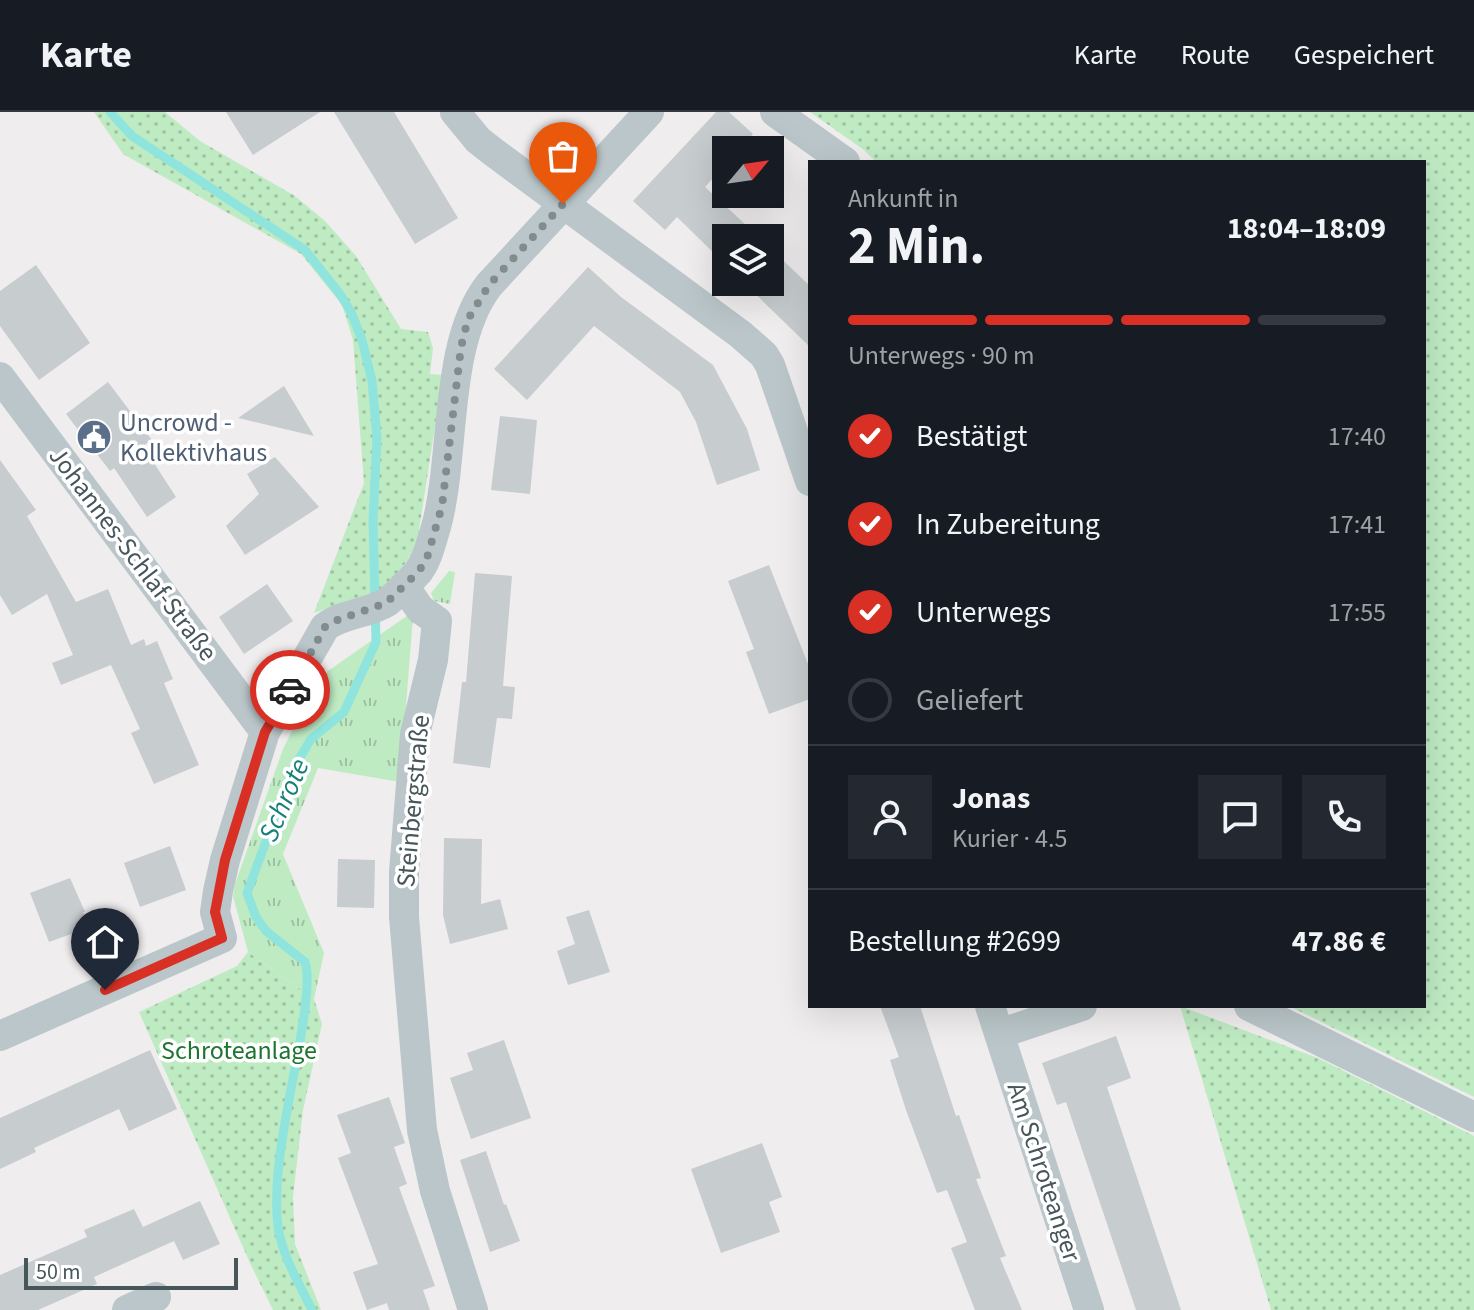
<!DOCTYPE html>
<html lang="de">
<head>
<meta charset="utf-8">
<style>
	:root { --surface:#171b24; --page:#242831; --text:#f1f3f6; --muted:#9ea1a6; --line:#363941; --accent:#d93025 }
	body { margin:0; font-family:"Source Sans 3",sans-serif; background:var(--page); color:var(--text); height:100vh; display:flex; flex-direction:column; font-size:30px; white-space:nowrap }
	* { box-sizing:border-box; margin:0 }
	p { font-size:26px; color:var(--muted) }
	.icon { flex:none; width:44px; height:44px; fill:none; stroke:currentColor; stroke-width:2; stroke-linecap:round; stroke-linejoin:round }
	.map { position:relative; flex:1; overflow:hidden }
	.side { position:absolute; left:808px; top:48px; width:618px; height:848px; display:flex; flex-direction:column; background:var(--surface); border-radius:0px; box-shadow:0 8px 32px #0002 }
	.side>* { flex:none }
	.needle { width:52px; rotate:61deg }
	.buttons { position:absolute; left:712px; top:24px; display:grid; gap:16px }
	.buttons a { display:grid; place-items:center; width:72px; height:72px; border-radius:0px; background:var(--surface); box-shadow:0 8px 32px #0002; font-size:40px }
	.scale { position:absolute; left:24px; bottom:20px; width:214px; box-sizing:border-box; padding-left:8px; border:4px solid #475659; border-top:0; font-size:22px; line-height:28px; white-space:nowrap; color:#475659; -webkit-text-stroke:6px #fff; paint-order:stroke }
	.pin { position:absolute; display:grid; place-items:center; width:68px; height:68px; color:#fff; margin:-82px -34px; border-radius:50% 50% 50% 0; rotate:-45deg; box-shadow:0 0 8px #0007 }
	.pin .icon { rotate:45deg }
	.courier { position:absolute; display:grid; place-items:center; width:80px; height:80px; margin:-40px; border:6px solid #d93025; border-radius:50%; background:#fff; color:#222; box-shadow:0 2px 10px #0007 }
	.summary em { font-style:normal; font-weight:700 }
	.summary div { display:flex; flex-direction:column-reverse }
	.summary { display:flex; align-items:center; justify-content:space-between; height:136px; padding:0 40px }
	h1 { font-size:52px; font-weight:700; line-height:60px }
	.bar { display:grid; grid-template-columns:repeat(4,1fr); gap:12px 8px; align-content:center; height:96px; padding:0 40px }
	.bar i { height:10px; border-radius:6px; background:var(--line) }
	.bar .current { background:var(--accent) }
	.bar p { grid-column:span 4 }
	.line { display:flex; align-items:center; gap:20px; padding:0 40px; border-top:2px solid var(--line) }
	.line div { flex:1 }
	.round { display:grid; place-items:center; flex:none; width:84px; height:84px; border-radius:0px; background:var(--page) }
	ol { padding:0 40px; list-style:none }
	li { display:flex; align-items:center; gap:24px; height:88px }
	li p { margin-inline-start:auto }
	li .icon { padding:8px; border-radius:50%; background:var(--accent); color:#fff; stroke-width:4 }
	li:last-child { color:var(--muted) }
	li i { width:44px; height:44px; border:4px solid var(--line); border-radius:50% }
	header { display:flex; align-items:center; gap:48px; box-sizing:border-box; height:112px; padding:0 40px; background:var(--surface); border-bottom:2px solid var(--line) }
	header strong { font-size:38px }
	nav { display:flex; gap:44px; margin-inline-start:auto; font-size:28px }
	.map>svg:first-child { display:block }
	.grass { fill:url(#grass-tufts) }
	.park { fill:url(#park-dots) }
	.lines { fill:none; stroke-linecap:round; stroke-linejoin:round }
	.stream { stroke:#8fe4dd; stroke-width:9 }
	.building { fill:#c7cccf }
	.street { stroke:#bac6c9; stroke-width:30 }
	.done { stroke:#828b8d; stroke-width:8; stroke-dasharray:0 14.4 }
	.route { stroke:#d93025; stroke-width:10 }
	.labels { text-anchor:middle; dominant-baseline:central; stroke-width:7; stroke-linejoin:round; paint-order:stroke }
	.service-label { font-size:26px; fill:#4e5e75; stroke:#fff; text-anchor:start }
	.street-label { font-size:26px; fill:#475659; stroke:#fff }
	.park-label { font-size:26px; fill:#1e7431; stroke:#fff }
	.water-label { font-size:28px; font-style:italic; fill:#178078; stroke:#fff }
</style>
</head>
<body>
<header>
<strong>Karte</strong>
<nav><a>Karte</a><a>Route</a><a>Gespeichert</a></nav>
</header>
<div class="map">
<svg width="1474" height="1198" viewBox="0 0 1474 1198">
	<defs>
		<pattern id="grass-tufts" width="24" height="20" patternUnits="userSpaceOnUse" patternTransform="scale(2)"><rect width="24" height="20" fill="#bfebc3"/><path d="M3 7l-1-3M5 7V3M7 7l1-3M15 17l-1-3M17 17v-4M19 17l1-3" fill="none" stroke="#9dc1a1"/></pattern>
		<pattern id="park-dots" width="8" height="8" patternUnits="userSpaceOnUse" patternTransform="scale(2)"><rect width="8" height="8" fill="#bfebc3"/><path d="M2 2h.1M6 6h.1" fill="none" stroke="#9dc1a1" stroke-width="1.8" stroke-linecap="round"/></pattern>
	</defs>
	<rect width="100%" height="100%" fill="#f0edee"/>
	<!-- grass -->
	<path class="grass" d="M449 459 455 460 450 492 434 489 431 481Z
		M411 501 413 505 400 670 318 656 283 742 324 841 314 887 248 840 233 784 235 772 283 637 318 566Z"/>
	<!-- park -->
	<path class="park" d="M94 0H165L200 29 295 84 325 109 356 144 401 217 428 220 433 236 430 262 443 263 417 431 407 449 384 477 314 501 364 371 353 228 342 193 301 142 123 42Z
		M810 0H1474V985L1289 894H1424V50H876L864 38Z
		M248 840 314 887 322 912 303 998 293 1085 295 1132 321 1198H273L250 1151 139 900 237 854Z
		M1180 894 1318 946 1474 1024V1198H1271Z"/>
	<g class="lines">
		<!-- stream -->
		<path class="stream" d="M110 0 132 24 305 138 340 182 351 200 362 228 372 269 377 326 373 409 376 530 344 600 311 627 292 659 247 781 256 805 266 819 305 850C311 866 303 911 300 929 291 983 268 1073 280 1125 286 1150 301 1175 312 1198"/>
	</g>
	<!-- building -->
	<path class="building" d="M226 0H320L253 43Z
		M334 0H394L458 106 415 132Z
		M716 0H729L753 22 739 38H726V52L705 75 760 126H726V153L677 105 665 118 633 89Z
		M770 136 810 174V235L743 170H770Z
		M36 153 90 231 39 268 0 214V179Z
		M588 155 621 185 713 253 747 317 760 358 717 373 696 310 680 280 594 214 527 288 494 257Z
		M108 270 152 328 143 334 176 385 147 405 114 356 110 359 66 302Z
		M284 274 314 324 238 306Z
		M500 304 537 308 530 382 491 378Z
		M275 345 319 395 245 443 226 414 259 382 247 362Z
		M0 348 36 398 27 404 76 490 108 477 131 533 144 527 146 534 157 529 173 567 164 571 199 653 154 672 131 621 140 617 111 553 61 573 52 551 73 543 47 482 12 503 0 483Z
		M769 453 810 557V587L769 602 746 540 754 537 728 469Z
		M475 461 512 464 503 574 515 575 512 607 497 606 490 656 453 651 462 570H466Z
		M267 472 293 509 244 542 219 505Z
		M444 726 482 727 481 792 500 787 508 817 450 832 443 803Z
		M170 734 186 778 140 795 124 751Z
		M338 747 375 748 374 796 337 795Z
		M70 766 85 800H83L88 816 49 830 30 781Z
		M589 798 610 860 568 873 557 839 575 832 566 805Z
		M880 894H920L956 1004 959 1003 981 1066 976 1067 1006 1144 1000 1146 1022 1198H975L951 1136 967 1130 947 1078 937 1081 906 998 890 948 899 945Z
		M1116 924 1131 966 1107 975 1181 1198H1136L1066 990 1057 993 1042 951Z
		M504 928 531 1006 471 1027 450 966 473 958 467 941Z
		M150 938 177 997 129 1019 119 997 34 1036 36 1040 0 1057V1006Z
		M389 985 405 1031 394 1035 407 1072 399 1075 435 1174 423 1178 430 1198H389L387 1191 367 1198 353 1160 378 1152 338 1046 351 1041 337 1003Z
		M762 1031 782 1085 769 1090 780 1120 721 1141 691 1057Z
		M486 1039 504 1093 506 1092 520 1129 490 1140 460 1048Z
		M200 1089 220 1132 183 1148 174 1129 94 1165 97 1172 38 1198H0V1163L87 1125 84 1118 134 1097 143 1115Z"/>
	<g class="lines">
		<!-- street -->
		<path class="street" d="M455 0 478 28 492 39 740 222 764 243 770 253 810 369
			M775 0 845 50
			M0 265 265 620
			M404 474 420 497 437 509 433 548 415 622 404 760V805L422 1018 435 1079 473 1198
			M990 894 1089 1198
			M1249 894 1474 1005
			M999 922 1082 894
			M0 924 222 826 215 800 218 779 225 748 265 620 325 515C343 501 368 502 387 490 398 482 409 470 418 460 428 447 431 431 436 415 456 342 443 232 489 173L649 0
			M127 1198 156 1185"/>
	</g>
	<g class="lines">
		<!-- done -->
		<path class="done" d="M290 578 325 515 335 509 386 491 419 459 427 446 442 394 461 235 468 207 489 173 563 92"/>
		<!-- route -->
		<path class="route" d="M105 878 222 826 215 800 225 748 265 620 290 578"/>
	</g>
	<!-- icons -->
	<defs>
		<symbol id="civic-disc" viewBox="-11 -11 22 22"><circle r="9.5" fill="#5c6f8a" stroke="#fff"/><path d="M-.6-6.5H3V-4.5H.6V-3L4-1V1h2V6H-6V1h2V-1L-.6-3ZM-1.2 2.5V6h2.4V2.5Z" fill="#fff"/></symbol>
	</defs>
	<g fill-rule="evenodd">
		<use href="#civic-disc" x="74" y="305" width="40" height="40"/>
	</g>
	<g class="labels">
		<!-- service labels -->
		<g class="service-label">
			<text x="120" y="310">Uncrowd -<tspan x="120" dy="30">Kollektivhaus</tspan></text>
		</g>
		<!-- street labels -->
		<g class="street-label">
			<text transform="translate(133 442) rotate(53)">Johannes-Schlaf-Straße</text>
			<text transform="translate(413 689) rotate(-85)">Steinbergstraße</text>
			<text transform="translate(1044 1060) rotate(72)">Am Schroteanger</text>
		</g>
		<!-- park labels -->
		<g class="park-label">
			<text x="239" y="938">Schroteanlage</text>
		</g>
		<!-- water labels -->
		<g class="water-label">
			<text transform="translate(284 688) rotate(-67)">Schrote</text>
		</g>
	</g>
</svg>
<div class="buttons">
<a><svg class="needle" viewBox="-14 -14 28 28"><path d="M0-13l5 13h-10z" fill="#e53935"/><path d="M0 13l5-13h-10z" fill="#9ea1a6"/></svg></a>
<a><svg class="icon" aria-label="layers" viewBox="0 0 24 24"><path d="M12 4l9 5-9 5-9-5zM3 14l9 5 9-5"/></svg></a>
</div>
<div class="scale">50 m</div>
<div class="pin" style="left:563px;top:92px;background:#ea580c"><svg class="icon" aria-label="bag" viewBox="0 0 24 24"><path d="M5 8h14l-1 12H6zM9 8a3 3 0 0 1 6 0"/></svg></div>
<div class="pin" style="left:105px;top:878px;background:#1f2937"><svg class="icon" aria-label="home" viewBox="0 0 24 24"><path d="M3 11l9-7 9 7M6 9v11h12V9"/></svg></div>
<div class="courier" style="left:290px;top:578px"><svg class="icon" aria-label="car" viewBox="0 0 24 24"><path d="M5 17H2v-5l4-1 3-4h7l3 4 3 1v5h-3M9 17h6M6 11h13"/><circle cx="7" cy="17" r="2"/><circle cx="17" cy="17" r="2"/></svg></div>
<section class="side">
<div class="summary"><div><h1>2 Min.</h1><p>Ankunft in</p></div><em>18:04–18:09</em></div>
<div class="bar"><i class="current"></i><i class="current"></i><i class="current"></i><i></i><p>Unterwegs · 90 m</p></div>
<ol>
<li><svg class="icon" aria-label="check" viewBox="0 0 24 24"><path d="M5 12l5 5 9-10"/></svg>Bestätigt<p>17:40</p></li>
<li><svg class="icon" aria-label="check" viewBox="0 0 24 24"><path d="M5 12l5 5 9-10"/></svg>In Zubereitung<p>17:41</p></li>
<li><svg class="icon" aria-label="check" viewBox="0 0 24 24"><path d="M5 12l5 5 9-10"/></svg>Unterwegs<p>17:55</p></li>
<li><i></i>Geliefert</li>
</ol>
<div class="line" style="height:144px"><a class="round"><svg class="icon" aria-label="person" viewBox="0 0 24 24"><circle cx="12" cy="8" r="4"/><path d="M4 21q1-7 8-7t8 7"/></svg></a><div><b>Jonas</b><p>Kurier · 4.5</p></div><a class="round"><svg class="icon" aria-label="chat" viewBox="0 0 24 24"><path d="M4 5h16v11H9l-5 4z"/></svg></a><a class="round"><svg class="icon" aria-label="phone" viewBox="0 0 24 24"><path d="M5 4h4l2 5-3 2q2 4 5 5l2-3 5 2v4C11 20 4 13 5 4z"/></svg></a></div>
<div class="line" style="height:104px"><div>Bestellung #2699</div><b>47.86 €</b></div>
</section>
</div>
</body>
</html>
